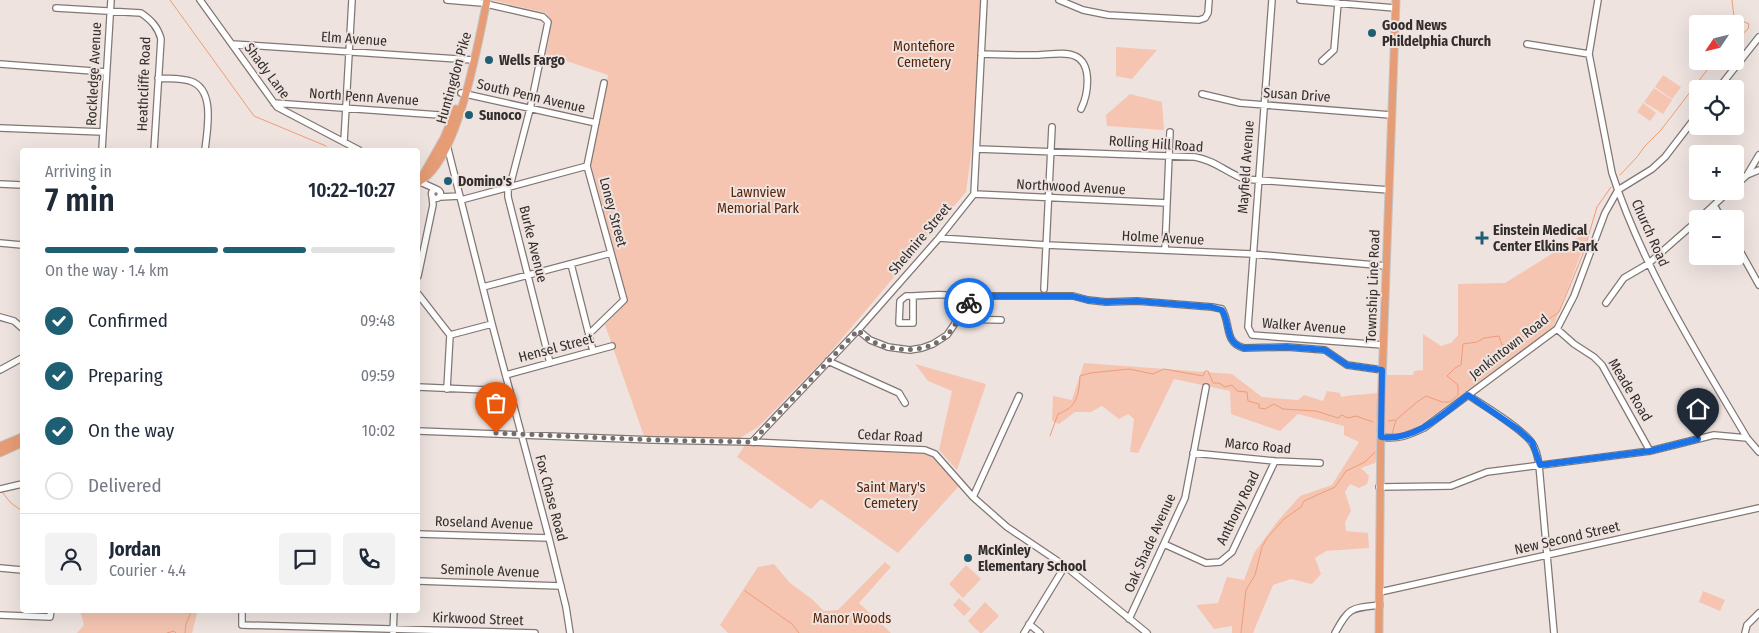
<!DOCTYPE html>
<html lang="en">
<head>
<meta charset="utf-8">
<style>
	:root { --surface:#fff; --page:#f2f2f3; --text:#1f2937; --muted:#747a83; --line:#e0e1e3; --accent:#1f5f74 }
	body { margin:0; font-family:"Fira Sans Condensed",sans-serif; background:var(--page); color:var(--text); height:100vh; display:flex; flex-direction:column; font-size:19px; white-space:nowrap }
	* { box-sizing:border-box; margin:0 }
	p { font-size:16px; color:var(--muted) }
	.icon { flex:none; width:28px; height:28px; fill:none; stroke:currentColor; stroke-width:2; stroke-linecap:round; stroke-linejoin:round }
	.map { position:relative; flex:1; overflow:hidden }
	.panel { position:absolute; left:20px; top:148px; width:400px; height:465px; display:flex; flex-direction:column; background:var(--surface); border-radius:5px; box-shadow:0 5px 20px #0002 }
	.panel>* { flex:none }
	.needle { width:32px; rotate:235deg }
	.fabs { position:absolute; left:1689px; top:15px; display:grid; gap:10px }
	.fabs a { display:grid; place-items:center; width:55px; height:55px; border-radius:5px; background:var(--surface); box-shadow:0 5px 20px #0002; font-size:25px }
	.pin { position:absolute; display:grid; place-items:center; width:42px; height:42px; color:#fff; margin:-51px -21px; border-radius:50% 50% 50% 0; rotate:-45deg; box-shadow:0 0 5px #0007 }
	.pin .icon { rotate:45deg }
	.courier { position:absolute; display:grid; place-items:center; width:50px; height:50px; margin:-25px; border:4px solid #1a73e8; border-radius:50%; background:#fff; color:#222; box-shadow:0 1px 6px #0007 }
	.summary em { font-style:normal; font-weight:600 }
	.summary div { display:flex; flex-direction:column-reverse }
	.summary { display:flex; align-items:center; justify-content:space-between; height:85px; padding:0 25px }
	h1 { font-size:32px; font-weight:600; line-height:38px }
	.bar { display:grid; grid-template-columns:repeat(4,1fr); gap:8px 5px; align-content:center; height:60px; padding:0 25px }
	.bar i { height:6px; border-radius:4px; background:var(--line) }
	.bar .selected { background:var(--accent) }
	.bar p { grid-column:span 4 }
	.line { display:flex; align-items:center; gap:12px; padding:0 25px; border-top:1px solid var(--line) }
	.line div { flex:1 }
	.round { display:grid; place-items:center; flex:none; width:52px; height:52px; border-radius:5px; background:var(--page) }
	ol { padding:0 25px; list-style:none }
	li { display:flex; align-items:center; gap:15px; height:55px }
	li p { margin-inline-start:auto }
	li .icon { padding:5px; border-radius:50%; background:var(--accent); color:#fff; stroke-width:4 }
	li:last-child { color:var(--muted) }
	li i { width:28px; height:28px; border:2px solid var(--line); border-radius:50% }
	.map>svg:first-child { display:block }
	.green { fill:#f5c5b2 }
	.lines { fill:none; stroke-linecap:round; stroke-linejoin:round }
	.stream { stroke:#ee9c78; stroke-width:1 }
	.minor-casing { stroke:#817773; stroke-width:8 }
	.major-casing { stroke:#c6c4c4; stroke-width:9 }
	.minor { stroke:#fff; stroke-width:5.5 }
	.major { stroke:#e69d75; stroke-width:7 }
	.done { stroke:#746d6b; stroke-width:5; stroke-dasharray:0 9 }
	.route { stroke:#1a73e8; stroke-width:6 }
	.poi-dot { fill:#1f5f74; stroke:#eee3df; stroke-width:2 }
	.labels { text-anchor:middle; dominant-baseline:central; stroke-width:4; stroke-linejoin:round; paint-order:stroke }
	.poi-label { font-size:14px; font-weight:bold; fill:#332e2d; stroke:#eee3df; text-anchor:start }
	.street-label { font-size:14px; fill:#332e2d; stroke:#eee3df }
	.park-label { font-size:14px; fill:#572309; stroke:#eee3df }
</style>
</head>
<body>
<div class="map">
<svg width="1759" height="633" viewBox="0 0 1759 633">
	<rect width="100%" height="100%" fill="#eee3df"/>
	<!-- green -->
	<path class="green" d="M491 0H981L973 140 966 192 828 355 758 427 740 438 644 436 605 325 628 300 590 161 608 75 546 54C548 42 554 24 546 13Z
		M1116 47 1157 50 1132 79 1116 76Z
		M1663 75 1681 87 1672 99 1655 87Z
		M1654 88 1672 100 1663 114 1644 102Z
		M1130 94 1162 102 1164 130 1107 126 1106 115Z
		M1643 103 1656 113 1650 121 1637 112Z
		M1590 230 1553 327 1423 423 1405 434 1388 435 1375 463 1361 468 1369 476 1367 484 1359 488 1350 484 1345 492 1351 511 1345 522 1346 531 1368 533 1369 548 1326 551 1315 558 1321 574 1312 584 1291 579 1273 585 1253 633H1232V626L1214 629 1196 605 1218 603 1227 577 1244 580 1254 553 1277 522 1300 496 1332 485 1359 442 1344 435V426L1298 414 1280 431 1231 414 1230 391 1174 379 1138 453 1130 452 1134 419 1128 414 1119 419 1102 406 1091 412H1075L1059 424 1052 421 1053 396 1072 400 1084 363 1232 374 1262 397 1298 400 1304 395 1323 401 1327 391 1340 393 1341 397C1356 394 1371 395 1386 391L1387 375H1413L1414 371 1423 370V334L1441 346 1451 343 1458 335V284L1505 283Z
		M915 364 986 384 957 470 939 450 952 391 928 381Z
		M745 445 924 454 933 457 959 486 898 553 821 499 811 509 737 457Z
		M885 562 891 567 859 603 891 633H728L720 625 758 567 774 564 790 583 812 599 824 611 838 610Z
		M966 565 981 579 963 598 949 584Z
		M1703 591 1725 600 1720 611 1699 602Z
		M959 598 971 609 964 616 953 605Z
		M985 602 999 616 982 633H980L968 621Z
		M80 610H198L192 633H77L84 625Z"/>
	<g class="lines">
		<!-- stream -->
		<path class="stream" d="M170 0 254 116 326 146
			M1732 0 1734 17 1749 24 1748 29 1735 41
			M1620 175 1637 157 1645 146 1661 130 1714 61
			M1388 421 1395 420
			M1392 434 1396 420 1417 402 1426 396 1442 402H1450L1458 395V385L1447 376 1455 368 1461 365 1463 344 1477 342 1484 338 1499 336 1502 345 1509 346 1559 312 1583 254 1597 207 1611 187
			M1050 436 1058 414C1077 407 1079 395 1080 376L1090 373 1129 369 1153 374 1164 369 1203 376 1205 371H1208L1213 383H1219L1225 387 1232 385 1237 391 1247 392 1248 401 1259 404V408L1265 409 1274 404 1283 409 1316 411 1338 418 1342 415 1348 418 1356 416 1373 422
			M2 492 11 503 22 511
			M745 591 792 624 799 633
			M167 633 174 631 176 633
			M185 633 186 624 192 610
			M1241 633 1246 590 1255 575 1262 547 1267 538 1284 519 1301 507 1304 501 1335 487 1346 471 1365 462 1375 452"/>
		<defs>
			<path id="minor" d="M200 0 277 107 359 150
				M447 0 482 3 543 17 548 22 530 109 511 182 508 187V197L550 363
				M1059 0 1083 10 1108 15 1199 20 1205 18 1208 13 1209 0
				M1272 0 1248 327 1252 335 1383 345
				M1300 0 1395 8
				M1598 0 1589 54 1612 173C1643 268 1697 353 1747 438L1759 452
				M56 8 141 13C151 20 158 27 161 39L154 150
				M232 44 473 60
				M1527 44 1589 54
				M981 54C1000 55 1018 55 1036 55 1048 55 1065 51 1075 56 1093 64 1088 95 1081 109
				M1322 61 1334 50 1338 3
				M0 64 106 72
				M158 78C168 79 181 78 190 81 216 89 207 130 205 150
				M1718 89 1759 37
				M461 93 596 123
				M1202 94 1240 103 1391 115
				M274 103 453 116
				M0 128 103 132
				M344 142 352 0
				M447 145 492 324 549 538 566 607 570 633
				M977 149 1195 157C1214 160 1226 172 1244 179L1389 190
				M102 150 111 0
				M1747 175 1759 170
				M418 181 436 189
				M0 184 22 185
				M1735 186 1747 175 1759 155
				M431.5 194a4.5 4.5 0 1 1 9 0a4.5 4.5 0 1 1-9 0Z
				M974 194 1167 203
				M440 197 460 196
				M461 200 587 166
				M1714 205 1722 219
				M1699 219 1729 191
				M939 238 1046 245 1252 254 1386 266
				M1735 242 1759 285
				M0 243 22 245
				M1165 250 1170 132
				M571 264 593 351
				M418 276 433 205 432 195
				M483 287 611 253
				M1044 289 1052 127
				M418 294 450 335 447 389
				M913 296V323H899L900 301 906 296C927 296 950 291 970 301
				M1606 303 1624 278 1648 264 1698 220
				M0 317 14 321 22 328
				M957 319 1001 320
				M1557 329 1574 344 1594 357 1602 365 1650 451
				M858 330 870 340 888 347 910 350 922 348 933 344 947 335 974 296H1073L1088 300 1106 302 1137 301 1212 307 1222 309C1231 324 1224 343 1244 348L1287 347 1325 350 1347 365 1382 370
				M589 334 624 300 587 166 604 83
				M450 335 492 324
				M828 361 899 393 905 403
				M0 370 22 358
				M506 375 612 346
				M418 387 510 391
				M1468 395C1483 405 1523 429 1532 443 1536 449 1538 458 1539 465L1554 633
				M418 431 654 440 752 442 925 450 935 454 973 497 1007 527 1065 566 1147 633
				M1381 437C1398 440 1409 435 1424 428L1557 329 1574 296 1605 213 1618 190 1652 169 1665 157 1698 114
				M752 442 858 330 939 238 974 194 984 0
				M1193 453 1275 461 1320 463
				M1379 487 1451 486 1487 472 1650 451 1714 435 1747 438
				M0 489 22 484
				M973 497 1019 396
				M418 534 549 538
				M1164 544 1206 563 1220 562 1232 552 1275 461
				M0 568 22 570
				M418 581 561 586
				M1380 592 1759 508
				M242 610V625L535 633
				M0 615 50 617 51 610
				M1129 619 1185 498 1206 387
				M1029 624 1040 633
				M393 633 394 610
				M1024 633 1065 566
				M1335 633C1349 607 1351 608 1380 605
				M1745 633 1747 625 1759 613"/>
			<path id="major" d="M419 182 444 138 456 109
				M418 183C420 180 424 179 427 176 460 146 478 44 487 0
				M0 446 22 437
				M0 453 22 443
				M1379 633 1381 409 1396 0"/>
		</defs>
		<!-- minor casing -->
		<use href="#minor" class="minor-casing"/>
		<!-- major casing -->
		<use href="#major" class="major-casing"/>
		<!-- minor -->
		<use href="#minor" class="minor"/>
		<!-- major -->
		<use href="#major" class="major"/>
	</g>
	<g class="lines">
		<!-- done -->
		<path class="done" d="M496 433 654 440 752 442 858 330C862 334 866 338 870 340 893 353 928 354 947 335 954 328 962 312 969 303"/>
		<!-- route -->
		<path class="route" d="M969 303 974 296H1072L1088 300 1106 302 1137 301 1212 307 1222 310C1231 324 1224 343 1244 348L1287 347 1325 350 1347 365 1382 370 1381 437C1415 442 1443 414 1468 395L1519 430 1532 442 1540 465 1650 451 1698 439"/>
	</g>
	<!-- markers -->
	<g class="poi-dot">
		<circle cx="1372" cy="33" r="5"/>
		<circle cx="489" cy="60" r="5"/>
		<circle cx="469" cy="115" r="5"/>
		<circle cx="448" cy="181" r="5"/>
		<path d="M1479.5 230.5h5v5h5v5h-5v5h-5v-5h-5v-5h5z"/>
		<circle cx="968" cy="558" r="5"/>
	</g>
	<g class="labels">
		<!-- poi labels -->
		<g class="poi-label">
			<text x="1382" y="25">Good News<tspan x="1382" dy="16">Phildelphia Church</tspan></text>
			<text x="499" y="60">Wells Fargo</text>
			<text x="479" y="115">Sunoco</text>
			<text x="458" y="181">Domino's</text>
			<text x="1493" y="230">Einstein Medical<tspan x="1493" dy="16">Center Elkins Park</tspan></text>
			<text x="978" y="550">McKinley<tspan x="978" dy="16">Elementary School</tspan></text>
		</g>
		<!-- street labels -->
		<g class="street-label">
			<text transform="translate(354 39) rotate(4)">Elm Avenue</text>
			<text transform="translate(267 71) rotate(53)">Shady Lane</text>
			<text transform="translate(94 74) rotate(-87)">Rockledge Avenue</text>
			<text transform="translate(454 78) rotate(-74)">Huntingdon Pike</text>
			<text transform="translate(144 84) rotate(-88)">Heathcliffe Road</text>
			<text transform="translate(1297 95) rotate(4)">Susan Drive</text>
			<text transform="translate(531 96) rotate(13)">South Penn Avenue</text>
			<text transform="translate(364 97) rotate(4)">North Penn Avenue</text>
			<text transform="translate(1156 144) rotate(4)">Rolling Hill Road</text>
			<text transform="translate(1246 167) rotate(-86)">Mayfield Avenue</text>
			<text transform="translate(1071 187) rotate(3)">Northwood Avenue</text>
			<text transform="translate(613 212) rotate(75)">Loney Street</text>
			<text transform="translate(1650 233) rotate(66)">Church Road</text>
			<text transform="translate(1163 238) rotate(3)">Holme Avenue</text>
			<text transform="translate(920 239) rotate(-50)">Shelmire Street</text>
			<text transform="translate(533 244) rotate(76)">Burke Avenue</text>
			<text transform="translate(1373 286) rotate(-88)">Township Line Road</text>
			<text transform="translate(1304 326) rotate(4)">Walker Avenue</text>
			<text transform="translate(1509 347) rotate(-38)">Jenkintown Road</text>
			<text transform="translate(556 348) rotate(-15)">Hensel Street</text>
			<text transform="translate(1630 390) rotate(59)">Meade Road</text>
			<text transform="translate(890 436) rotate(3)">Cedar Road</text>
			<text transform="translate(1258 446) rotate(5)">Marco Road</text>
			<text transform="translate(551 498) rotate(75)">Fox Chase Road</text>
			<text transform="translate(1238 508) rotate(-64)">Anthony Road</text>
			<text transform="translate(484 523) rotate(2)">Roseland Avenue</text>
			<text transform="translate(1567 538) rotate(-13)">New Second Street</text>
			<text transform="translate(1150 543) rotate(-66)">Oak Shade Avenue</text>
			<text transform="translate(490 571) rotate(2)">Seminole Avenue</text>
			<text transform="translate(478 619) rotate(2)">Kirkwood Street</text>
		</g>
		<!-- park labels -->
		<g class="park-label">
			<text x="924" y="46">Montefiore<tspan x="924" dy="16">Cemetery</tspan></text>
			<text x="758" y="192">Lawnview<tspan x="758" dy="16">Memorial Park</tspan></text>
			<text x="891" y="487">Saint Mary's<tspan x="891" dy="16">Cemetery</tspan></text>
			<text x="852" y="618">Manor Woods</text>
		</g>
	</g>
</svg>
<div class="fabs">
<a><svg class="needle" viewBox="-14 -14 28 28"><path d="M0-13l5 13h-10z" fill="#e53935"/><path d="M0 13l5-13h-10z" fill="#747a83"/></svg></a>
<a><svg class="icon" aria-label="locate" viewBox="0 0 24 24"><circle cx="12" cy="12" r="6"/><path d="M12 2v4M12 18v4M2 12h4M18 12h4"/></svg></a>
<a>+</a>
<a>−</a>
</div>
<div class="pin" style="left:496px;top:433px;background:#ea580c"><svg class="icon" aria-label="bag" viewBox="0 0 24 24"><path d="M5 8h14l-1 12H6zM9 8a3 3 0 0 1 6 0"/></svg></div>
<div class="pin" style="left:1698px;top:439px;background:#1f2937"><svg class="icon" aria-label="home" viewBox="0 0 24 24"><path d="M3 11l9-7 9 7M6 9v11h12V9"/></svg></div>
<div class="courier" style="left:969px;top:303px"><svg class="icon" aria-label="bike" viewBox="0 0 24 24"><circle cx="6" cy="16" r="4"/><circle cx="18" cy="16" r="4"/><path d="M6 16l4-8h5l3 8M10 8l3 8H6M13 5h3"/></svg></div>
<section class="panel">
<div class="summary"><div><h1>7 min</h1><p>Arriving in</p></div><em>10:22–10:27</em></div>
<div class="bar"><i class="selected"></i><i class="selected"></i><i class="selected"></i><i></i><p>On the way · 1.4 km</p></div>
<ol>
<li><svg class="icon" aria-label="check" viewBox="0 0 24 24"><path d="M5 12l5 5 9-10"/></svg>Confirmed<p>09:48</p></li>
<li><svg class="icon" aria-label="check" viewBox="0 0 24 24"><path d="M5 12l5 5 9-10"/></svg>Preparing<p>09:59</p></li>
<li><svg class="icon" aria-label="check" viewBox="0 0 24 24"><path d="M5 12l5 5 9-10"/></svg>On the way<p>10:02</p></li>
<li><i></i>Delivered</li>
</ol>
<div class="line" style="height:90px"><a class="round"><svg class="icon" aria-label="person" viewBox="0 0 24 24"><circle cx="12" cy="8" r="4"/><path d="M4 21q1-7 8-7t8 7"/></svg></a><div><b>Jordan</b><p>Courier · 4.4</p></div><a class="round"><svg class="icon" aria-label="chat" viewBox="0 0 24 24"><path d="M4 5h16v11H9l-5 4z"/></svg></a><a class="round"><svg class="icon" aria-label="phone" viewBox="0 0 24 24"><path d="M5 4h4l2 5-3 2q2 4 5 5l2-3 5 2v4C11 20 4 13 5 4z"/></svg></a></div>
</section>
</div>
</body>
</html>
